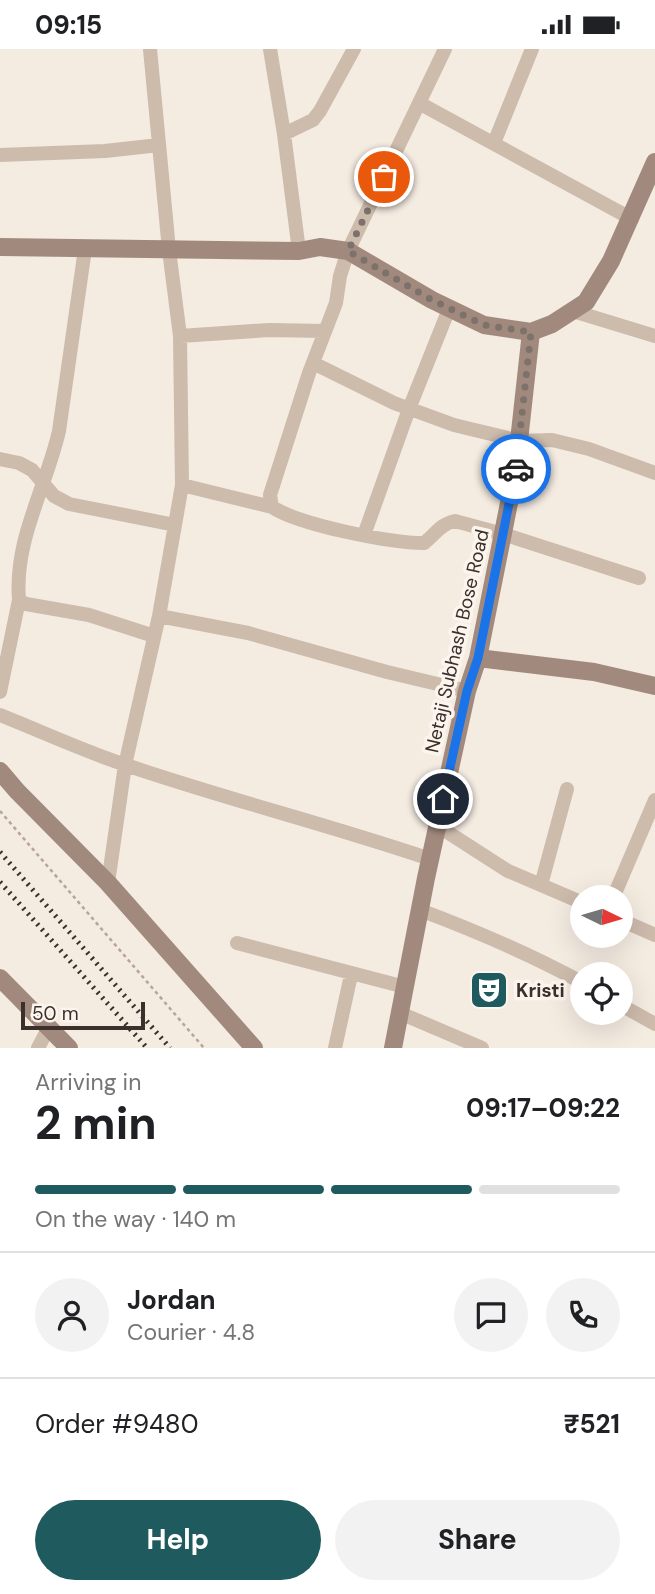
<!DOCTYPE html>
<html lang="en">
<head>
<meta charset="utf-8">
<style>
	:root { --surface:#fff; --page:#f2f2f2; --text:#202124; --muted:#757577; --line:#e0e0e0; --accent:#1f5a5e }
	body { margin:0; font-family:"DM Sans",sans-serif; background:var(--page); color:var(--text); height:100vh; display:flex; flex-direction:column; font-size:26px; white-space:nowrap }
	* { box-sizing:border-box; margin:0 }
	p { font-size:23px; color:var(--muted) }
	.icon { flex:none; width:38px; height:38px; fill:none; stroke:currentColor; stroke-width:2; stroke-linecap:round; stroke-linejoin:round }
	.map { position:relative; height:999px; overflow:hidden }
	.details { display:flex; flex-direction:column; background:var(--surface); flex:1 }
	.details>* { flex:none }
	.needle { width:46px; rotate:95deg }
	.fabs { position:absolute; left:570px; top:836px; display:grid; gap:14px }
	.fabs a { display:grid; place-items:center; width:63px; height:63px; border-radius:50%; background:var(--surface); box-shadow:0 7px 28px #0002; font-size:35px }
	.scale { position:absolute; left:21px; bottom:18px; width:124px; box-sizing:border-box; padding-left:7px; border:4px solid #3b302b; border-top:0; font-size:19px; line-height:24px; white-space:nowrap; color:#3b302b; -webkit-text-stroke:5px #fbf5ee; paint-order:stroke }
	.pin { position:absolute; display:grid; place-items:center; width:60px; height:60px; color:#fff; margin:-30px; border:4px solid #fff; border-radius:50%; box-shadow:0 2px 7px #0007 }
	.courier { position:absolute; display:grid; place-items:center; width:70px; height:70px; margin:-35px; border:5px solid #1a73e8; border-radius:50%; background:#fff; color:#222; box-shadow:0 2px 9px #0007 }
	.overview em { font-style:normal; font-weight:700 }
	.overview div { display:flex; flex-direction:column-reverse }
	.overview { display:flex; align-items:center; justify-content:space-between; height:119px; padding:0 35px }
	h1 { font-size:46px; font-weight:700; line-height:52px }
	.bar { display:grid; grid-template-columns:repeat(4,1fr); gap:10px 7px; align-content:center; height:84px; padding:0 35px }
	.bar i { height:9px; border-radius:5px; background:var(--line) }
	.bar .active { background:var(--accent) }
	.bar p { grid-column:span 4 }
	.line { display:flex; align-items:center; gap:18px; padding:0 35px; border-top:2px solid var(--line) }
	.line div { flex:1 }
	.round { display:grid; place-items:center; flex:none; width:74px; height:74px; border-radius:37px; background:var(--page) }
	.cta { display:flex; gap:14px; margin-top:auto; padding:14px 35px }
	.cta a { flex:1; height:80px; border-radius:42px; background:var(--accent); color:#fff; font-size:28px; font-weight:700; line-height:80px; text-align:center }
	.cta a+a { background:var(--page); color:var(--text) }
	.status { display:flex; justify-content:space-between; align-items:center; height:49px; padding:0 35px; background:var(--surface); direction:ltr }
	.status svg { height:19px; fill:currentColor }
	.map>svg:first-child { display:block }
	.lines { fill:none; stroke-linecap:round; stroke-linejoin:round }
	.path { stroke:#b9a596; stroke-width:2.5; stroke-dasharray:3.5 3.5; stroke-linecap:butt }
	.street { stroke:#cdbbac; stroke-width:14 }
	.secondary { stroke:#a18a7d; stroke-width:18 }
	.rail { stroke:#3b302b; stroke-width:5; stroke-dasharray:2 5; stroke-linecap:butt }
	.done { stroke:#7c716b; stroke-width:7; stroke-dasharray:0 12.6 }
	.route { stroke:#1a73e8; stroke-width:9 }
	.labels { text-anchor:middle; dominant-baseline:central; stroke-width:7; stroke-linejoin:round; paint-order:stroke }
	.street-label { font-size:19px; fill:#3b302b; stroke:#fbf5ee }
	.poi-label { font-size:19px; font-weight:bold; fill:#3b302b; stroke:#fbf5ee; text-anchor:start }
</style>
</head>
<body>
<div class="status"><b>09:15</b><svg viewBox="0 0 49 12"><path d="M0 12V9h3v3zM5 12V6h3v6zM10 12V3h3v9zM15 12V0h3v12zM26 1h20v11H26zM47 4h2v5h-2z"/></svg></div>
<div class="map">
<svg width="655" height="999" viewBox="0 0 655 999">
	<rect width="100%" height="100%" fill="#f4ebe1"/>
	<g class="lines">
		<!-- path -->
		<path class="path" d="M0 762 204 999"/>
		<!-- street -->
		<path class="street" d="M270 0 284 85 299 202
			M445 0 348 202 340 227 336 254 309 324 270 446 272 458C300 476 390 494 424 494 435 486 440 475 455 472L503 485 639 529
			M419 54 632 170
			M284 85 313 71 320 62 354 0
			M494 94 532 0
			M0 106 105 102 159 96
			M85 200 59 382C46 439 14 491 19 551L26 555 89 566 154 587
			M573 262 655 287
			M180 287 269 281 325 282
			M313 314 394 354 454 376 520 392 552 391 589 400 655 424
			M0 410 19 414 32 421 54 447 69 455 175 476
			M182 436 272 458
			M364 486 409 360 449 260
			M159 567 248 584 387 623 467 642
			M0 643 19 551
			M0 666C43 683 85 703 129 717 229 751 330 776 430 810
			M438 777 508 822 583 854
			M108 834 125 716 159 567 182 436 180 287 169 201 150 0
			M541 836 567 740
			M613 849 655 751
			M420 861C476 882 530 905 583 934
			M621 871 655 886
			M237 894 405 938
			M621 956 655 975
			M400 964 482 999
			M38 999 49 978
			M335 999 351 926"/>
		<!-- secondary -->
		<path class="secondary" d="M0 198 299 202 320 198 348 202 432 251 484 276 531 283
			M478 609 594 623 655 637
			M0 722 17 742 108 834 254 999
			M0 929 69 999
			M393 999 426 829 467 642 478 609 516 419 531 283 552 275 586 253 611 212 655 113"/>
		<!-- rail -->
		<path class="rail" d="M0 803 170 999
			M0 833 147 999"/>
	</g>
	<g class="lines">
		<!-- done -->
		<path class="done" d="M384 128 348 202 432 251 484 276 531 283 516 420"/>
		<!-- route -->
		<path class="route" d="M443 750 467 642 478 609 516 420"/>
	</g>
	<!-- icons -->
	<defs>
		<symbol id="theatre-square" viewBox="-11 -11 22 22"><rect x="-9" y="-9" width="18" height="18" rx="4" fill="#1f5a5e" stroke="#fbf5ee"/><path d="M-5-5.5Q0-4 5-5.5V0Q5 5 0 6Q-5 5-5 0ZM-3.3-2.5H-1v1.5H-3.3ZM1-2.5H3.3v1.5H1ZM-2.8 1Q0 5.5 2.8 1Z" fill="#fff"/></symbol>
	</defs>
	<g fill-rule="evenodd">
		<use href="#theatre-square" x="467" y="919" width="44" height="44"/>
	</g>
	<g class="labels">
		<!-- street labels -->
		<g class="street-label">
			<text transform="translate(457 592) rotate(-77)">Netaji Subhash Bose Road</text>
		</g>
		<!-- poi labels -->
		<g class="poi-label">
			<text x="516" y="941">Kristi</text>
		</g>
	</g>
</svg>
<div class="fabs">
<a><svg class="needle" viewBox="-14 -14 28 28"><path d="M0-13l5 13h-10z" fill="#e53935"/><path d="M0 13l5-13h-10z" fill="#757577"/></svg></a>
<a><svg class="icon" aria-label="locate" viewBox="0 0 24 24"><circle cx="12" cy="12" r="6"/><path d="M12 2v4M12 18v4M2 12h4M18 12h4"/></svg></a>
</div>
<div class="scale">50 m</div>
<div class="pin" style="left:384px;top:128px;background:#ea580c"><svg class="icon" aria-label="bag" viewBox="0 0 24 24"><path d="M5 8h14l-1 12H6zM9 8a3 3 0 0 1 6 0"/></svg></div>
<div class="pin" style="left:443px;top:750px;background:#1f2937"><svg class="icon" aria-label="home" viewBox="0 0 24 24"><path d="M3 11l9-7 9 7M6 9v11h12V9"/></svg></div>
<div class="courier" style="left:516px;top:420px"><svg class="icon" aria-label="car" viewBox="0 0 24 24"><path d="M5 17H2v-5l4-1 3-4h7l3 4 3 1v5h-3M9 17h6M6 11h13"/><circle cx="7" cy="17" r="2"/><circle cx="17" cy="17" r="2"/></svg></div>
</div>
<section class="details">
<div class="overview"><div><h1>2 min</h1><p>Arriving in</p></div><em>09:17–09:22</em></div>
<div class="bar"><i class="active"></i><i class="active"></i><i class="active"></i><i></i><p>On the way · 140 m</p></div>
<div class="line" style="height:126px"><a class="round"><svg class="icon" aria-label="person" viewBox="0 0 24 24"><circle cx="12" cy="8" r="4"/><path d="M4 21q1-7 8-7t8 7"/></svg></a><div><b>Jordan</b><p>Courier · 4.8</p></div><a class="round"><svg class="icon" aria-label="chat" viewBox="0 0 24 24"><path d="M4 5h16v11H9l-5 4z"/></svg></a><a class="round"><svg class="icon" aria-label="phone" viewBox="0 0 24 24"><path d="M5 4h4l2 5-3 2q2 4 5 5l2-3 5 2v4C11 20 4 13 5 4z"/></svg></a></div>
<div class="line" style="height:91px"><div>Order #9480</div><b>₹521</b></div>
<div class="cta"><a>Help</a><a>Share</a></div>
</section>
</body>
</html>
